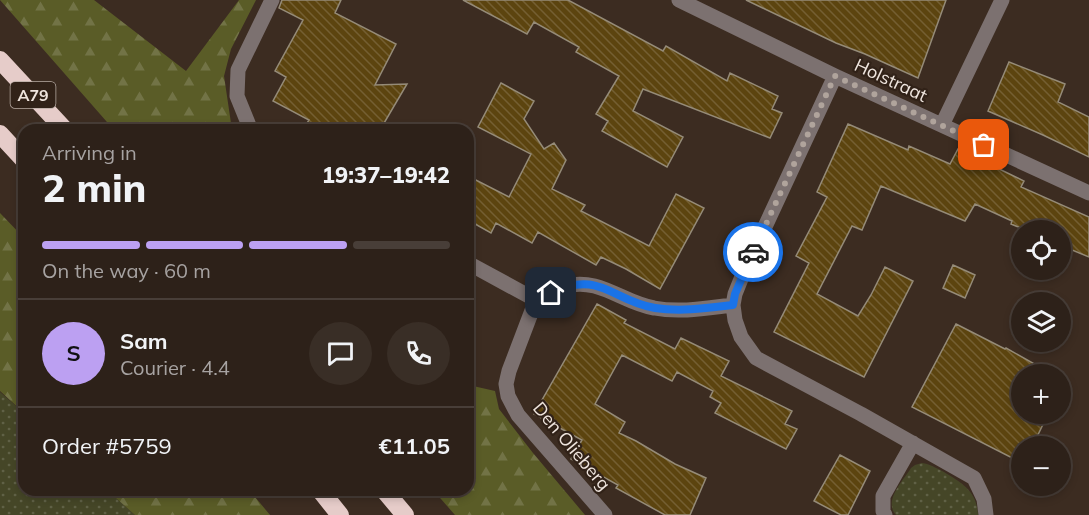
<!DOCTYPE html>
<html lang="en">
<head>
<meta charset="utf-8">
<style>
	:root { --surface:#2d2119; --page:#392e26; --text:#f1f3f6; --muted:#a7a3a2; --line:#483e38; --accent:#bca0f2 }
	body { margin:0; font-family:Mulish,sans-serif; background:var(--page); color:var(--text); height:100vh; display:flex; flex-direction:column; font-size:22px; white-space:nowrap }
	* { box-sizing:border-box; margin:0 }
	p { font-size:20px; color:var(--muted) }
	.icon { flex:none; width:33px; height:33px; fill:none; stroke:currentColor; stroke-width:2; stroke-linecap:round; stroke-linejoin:round }
	.map { position:relative; flex:1; overflow:hidden }
	.sheet { position:absolute; left:18px; top:124px; width:456px; height:372px; display:flex; flex-direction:column; background:var(--surface); border-radius:18px; box-shadow:0 3px 9px #0003,0 0 0 2px var(--line) }
	.sheet>* { flex:none }
	.controls { position:absolute; left:1011px; top:220px; display:grid; gap:12px }
	.controls a { display:grid; place-items:center; width:60px; height:60px; border-radius:50%; background:var(--surface); box-shadow:0 3px 9px #0003,0 0 0 2px var(--line); font-size:30px }
	.pin { position:absolute; display:grid; place-items:center; width:51px; height:51px; color:#fff; margin:-26px; border-radius:12px; box-shadow:0 3px 9px #0006 }
	.courier { position:absolute; display:grid; place-items:center; width:60px; height:60px; margin:-30px; border:4px solid #1a73e8; border-radius:50%; background:#fff; color:#222; box-shadow:0 2px 8px #0007 }
	.headline em { font-style:normal; font-weight:800 }
	.headline div { display:flex; flex-direction:column-reverse }
	.headline { display:flex; align-items:center; justify-content:space-between; height:102px; padding:0 24px }
	h1 { font-size:39px; font-weight:800; line-height:45px }
	.bar { display:grid; grid-template-columns:repeat(4,1fr); gap:9px 6px; align-content:center; height:72px; padding:0 24px }
	.bar i { height:8px; border-radius:4px; background:var(--line) }
	.bar .on { background:var(--accent) }
	.bar p { grid-column:span 4 }
	.line { display:flex; align-items:center; gap:15px; padding:0 24px; border-top:2px solid var(--line) }
	.line div { flex:1 }
	.round { display:grid; place-items:center; flex:none; width:63px; height:63px; border-radius:32px; background:var(--page) }
	.map>svg:first-child { display:block }
	.grass { fill:url(#grass-dots) }
	.forest { fill:url(#forest-firs) }
	.building { fill:url(#building-back-hatch); stroke:#958b78; stroke-width:1.5 }
	.lines { fill:none; stroke-linecap:round; stroke-linejoin:round }
	.minor { stroke:#7c7170; stroke-width:15 }
	.highway { stroke:#e6ccc9; stroke-width:18 }
	.done { stroke:#b0a49c; stroke-width:6; stroke-dasharray:0 10.8 }
	.route { stroke:#1a73e8; stroke-width:8 }
	.labels { text-anchor:middle; dominant-baseline:central; stroke-width:4.5; stroke-linejoin:round; paint-order:stroke }
	.shield { fill:#312218; stroke:#b6aaa3; stroke-width:1.5 }
	.shield-label { font-size:16px; font-weight:bold; fill:#efe5de }
	.street-label { font-size:18px; fill:#efe5de; stroke:#312218 }
</style>
</head>
<body>
<div class="map">
<svg width="1089" height="515" viewBox="0 0 1089 515">
	<defs>
		<pattern id="grass-dots" width="8" height="8" patternUnits="userSpaceOnUse" patternTransform="scale(1.5)"><rect width="8" height="8" fill="#454627"/><path d="M2 2h.1M6 6h.1" fill="none" stroke="#606146" stroke-width="1.8" stroke-linecap="round"/></pattern>
		<pattern id="forest-firs" width="22" height="20" patternUnits="userSpaceOnUse" patternTransform="scale(1.5)"><rect width="22" height="20" fill="#5a5c27"/><path d="M5 1l3.5 6h-7zM16 11l3.5 6h-7z" fill="#727346"/></pattern>
		<pattern id="building-back-hatch" width="6" height="6" patternUnits="userSpaceOnUse" patternTransform="scale(1.5)"><rect width="6" height="6" fill="#5c440f"/><path d="M-1 5l2 2M0 0l6 6M5-1l2 2" fill="none" stroke="#745f32"/></pattern>
	</defs>
	<rect width="100%" height="100%" fill="#3c2c21"/>
	<!-- grass -->
	<path class="grass" d="M0 392 24 413V490L108 491 135 515H0Z
		M922 463C930 464 936 468 944 472 962 483 977 491 978 515H896C883 501 903 481 911 468L915 465Z"/>
	<!-- forest -->
	<path class="forest" d="M0 0H94L186 71 239 0H256L231 49 224 76 232 130H114Z
		M0 213 24 238V413L0 391Z
		M468 384 473 386 495 391 499 409 533 453 585 515H455L434 491 468 490Z
		M108 491H250L270 515H135Z"/>
	<!-- building -->
	<path class="building" d="M282 0H341L335 13 396 44 375 85 407 84 380 130H303L309 120 273 101 286 77 275 71 303 20 279 8Z
		M463 0H568L663 51 666 46 727 81 730 73 778 96 772 109 782 113 770 138 643 89 633 111 683 137 667 167 602 131 608 121 596 114 619 76 576 52 579 47 534 22 527 34Z
		M746 0H946L918 78 865 54 836 43Z
		M1009 62 1065 84 1058 102 1089 117V157L1043 135 988 111Z
		M501 83 534 101 524 119 544 149 554 143 566 160 552 189 585 205 581 211 649 246 676 194 704 208 660 289 626 269 601 257 596 265 538 232 532 243 496 223 491 233 468 220V176L509 197 531 154 478 127Z
		M848 124 908 150 909 146 950 164 958 149 1024 181 1021 187 1089 217V257L1060 245V231H1028L1011 224 1012 221 975 204 965 221 881 186 862 230 852 226 817 294 858 316 871 295 885 267 913 281 864 377 774 332 809 263 796 256 827 197 817 192Z
		M953 265 975 275 965 298 943 288Z
		M597 304 626 320 624 323 675 349 681 338 729 361 721 376 792 411 785 424 797 429 786 449 715 413 721 403 710 397 713 391 677 372 672 381 622 355 595 404 625 422 619 433 636 441 675 464 706 478 690 515H665L616 488 618 485 571 459 582 440 534 414Z
		M956 324 1005 349 1006 348 1054 375H1022V414H1048L1032 447H1022V463L912 407Z
		M840 455 870 471 848 515H841L814 501Z"/>
	<g class="lines">
		<!-- minor -->
		<path class="minor" d="M679 0 835 76 1089 193
			M835 76 743 274 735 294 733 305 735 320 741 337 756 358 861 414 974 478 984 499 986 515
			M942 125 1002 0
			M254 130 250 128 237 96 238 70 272 0
			M468 263 536 300
			M605 515 518 415 508 396 506 384 509 371 536 300C545 295 556 288 566 286 599 277 623 303 654 308 680 313 707 308 733 305
			M885 515 883 511V496L913 443"/>
		<!-- highway -->
		<path class="highway" d="M0 60 65 130
			M0 134 24 160
			M320 490 340 515
			M384 490 405 515"/>
	</g>
	<g class="lines">
		<!-- done -->
		<path class="done" d="M753 252 835 76 984 145"/>
		<!-- route -->
		<path class="route" d="M551 293C600 269 612 301 655 308 681 312 708 308 733 305L735 294 753 252"/>
	</g>
	<g class="labels">
		<!-- shield labels -->
		<rect class="shield" x="10.5" y="82" width="45" height="26" rx="4.5"/>
		<g class="shield-label">
			<text x="33" y="95">A79</text>
		</g>
		<!-- street labels -->
		<g class="street-label">
			<text transform="translate(891 80) rotate(25)">Holstraat</text>
			<text transform="translate(572 446) rotate(50)">Den Olieberg</text>
		</g>
	</g>
</svg>
<div class="controls">
<a><svg class="icon" aria-label="locate" viewBox="0 0 24 24"><circle cx="12" cy="12" r="6"/><path d="M12 2v4M12 18v4M2 12h4M18 12h4"/></svg></a>
<a><svg class="icon" aria-label="layers" viewBox="0 0 24 24"><path d="M12 4l9 5-9 5-9-5zM3 14l9 5 9-5"/></svg></a>
<a>+</a>
<a>−</a>
</div>
<div class="pin" style="left:984px;top:145px;background:#ea580c"><svg class="icon" aria-label="bag" viewBox="0 0 24 24"><path d="M5 8h14l-1 12H6zM9 8a3 3 0 0 1 6 0"/></svg></div>
<div class="pin" style="left:551px;top:293px;background:#1f2937"><svg class="icon" aria-label="home" viewBox="0 0 24 24"><path d="M3 11l9-7 9 7M6 9v11h12V9"/></svg></div>
<div class="courier" style="left:753px;top:252px"><svg class="icon" aria-label="car" viewBox="0 0 24 24"><path d="M5 17H2v-5l4-1 3-4h7l3 4 3 1v5h-3M9 17h6M6 11h13"/><circle cx="7" cy="17" r="2"/><circle cx="17" cy="17" r="2"/></svg></div>
<section class="sheet">
<div class="headline"><div><h1>2 min</h1><p>Arriving in</p></div><em>19:37–19:42</em></div>
<div class="bar"><i class="on"></i><i class="on"></i><i class="on"></i><i></i><p>On the way · 60 m</p></div>
<div class="line" style="height:108px"><b class="round" style="background:var(--accent);color:#111">S</b><div><b>Sam</b><p>Courier · 4.4</p></div><a class="round"><svg class="icon" aria-label="chat" viewBox="0 0 24 24"><path d="M4 5h16v11H9l-5 4z"/></svg></a><a class="round"><svg class="icon" aria-label="phone" viewBox="0 0 24 24"><path d="M5 4h4l2 5-3 2q2 4 5 5l2-3 5 2v4C11 20 4 13 5 4z"/></svg></a></div>
<div class="line" style="height:78px"><div>Order #5759</div><b>€11.05</b></div>
</section>
</div>
</body>
</html>
